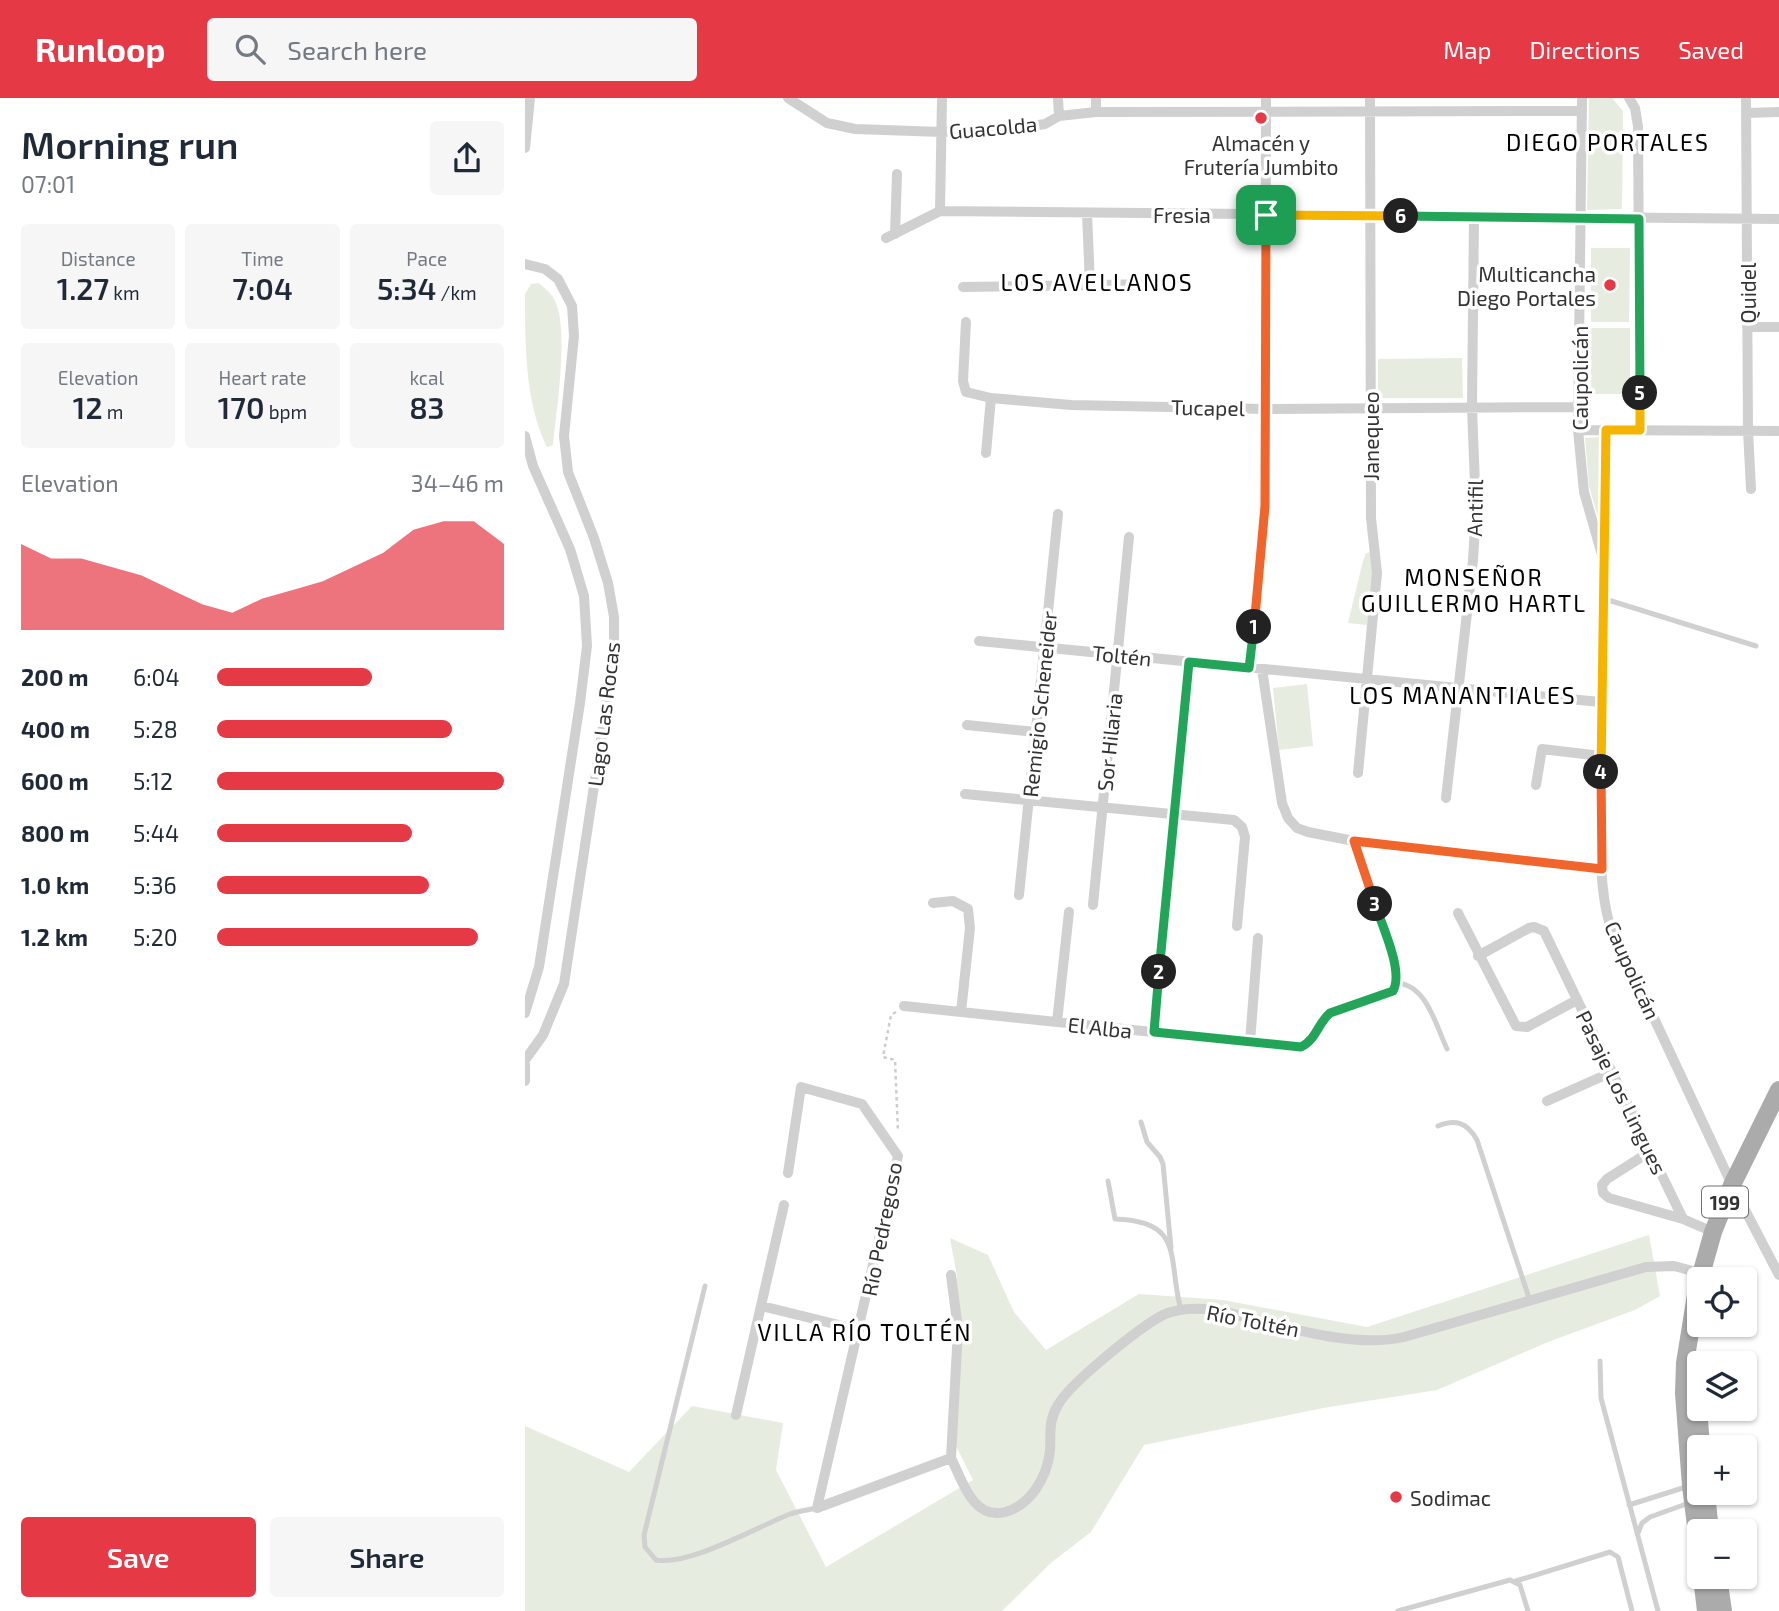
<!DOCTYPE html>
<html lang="en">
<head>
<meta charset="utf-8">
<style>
  :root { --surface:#fff; --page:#f6f6f7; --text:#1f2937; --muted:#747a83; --accent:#e63946 }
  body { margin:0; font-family:"Exo 2",sans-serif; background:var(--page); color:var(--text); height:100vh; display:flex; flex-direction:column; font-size:26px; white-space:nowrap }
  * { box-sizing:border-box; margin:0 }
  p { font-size:23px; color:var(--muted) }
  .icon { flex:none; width:38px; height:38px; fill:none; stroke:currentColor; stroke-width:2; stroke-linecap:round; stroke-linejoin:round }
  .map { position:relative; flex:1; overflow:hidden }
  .panel { display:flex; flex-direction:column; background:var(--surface); width:525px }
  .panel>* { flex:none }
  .controls { position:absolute; left:1162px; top:1169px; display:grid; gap:14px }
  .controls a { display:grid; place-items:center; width:70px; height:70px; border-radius:7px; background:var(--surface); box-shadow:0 2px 5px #0004; font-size:35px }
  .pin { position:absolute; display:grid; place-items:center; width:60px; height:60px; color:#fff; margin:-30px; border-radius:14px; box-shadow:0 4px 10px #0006 }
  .km { position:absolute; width:35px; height:35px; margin:-18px; border-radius:50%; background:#222; color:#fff; font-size:19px; line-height:35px; text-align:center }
  .round { display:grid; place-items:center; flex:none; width:74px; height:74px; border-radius:7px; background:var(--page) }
  .head { display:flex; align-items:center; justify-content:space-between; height:119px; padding:0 21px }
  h1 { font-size:38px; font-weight:600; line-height:52px }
  .stats { display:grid; grid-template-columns:repeat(3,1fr); gap:10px; height:119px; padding:7px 21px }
  .stats div { display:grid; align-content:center; border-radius:7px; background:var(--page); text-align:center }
  .stats b { font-size:30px; font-weight:600 }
  .stats small { font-size:19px; font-weight:400 }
  .stats p { font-size:19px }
  .chart { height:196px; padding:14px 21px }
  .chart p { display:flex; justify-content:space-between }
  .chart svg { width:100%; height:126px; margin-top:7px; fill:var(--accent); opacity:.7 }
  .button { display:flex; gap:14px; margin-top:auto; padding:14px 21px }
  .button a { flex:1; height:80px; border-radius:7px; background:var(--accent); color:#fff; font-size:28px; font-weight:600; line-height:80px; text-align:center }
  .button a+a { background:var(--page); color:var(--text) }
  ul { padding:0 21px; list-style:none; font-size:23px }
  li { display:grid; grid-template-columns:112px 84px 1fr; align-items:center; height:52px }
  li i { height:18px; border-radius:9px; background:var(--accent) }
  header { display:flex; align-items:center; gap:42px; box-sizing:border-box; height:98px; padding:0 35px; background:var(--accent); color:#fff }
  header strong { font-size:33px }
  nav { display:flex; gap:38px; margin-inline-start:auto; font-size:24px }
  .search { width:490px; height:63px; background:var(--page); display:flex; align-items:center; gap:18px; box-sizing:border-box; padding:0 24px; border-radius:7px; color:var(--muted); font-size:26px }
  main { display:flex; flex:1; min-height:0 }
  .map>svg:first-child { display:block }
  .green { fill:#e6ecdf }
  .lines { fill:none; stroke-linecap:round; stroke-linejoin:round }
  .path { stroke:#cdcdcd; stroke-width:2.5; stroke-dasharray:3.5 3.5; stroke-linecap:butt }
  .service { stroke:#d0d0d0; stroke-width:5 }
  .minor { stroke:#d0d0d0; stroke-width:10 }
  .primary { stroke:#ababab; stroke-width:18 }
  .split-1-casing { stroke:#fff; stroke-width:14 }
  .split-2-casing { stroke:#fff; stroke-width:14 }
  .split-3-casing { stroke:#fff; stroke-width:14 }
  .split-4-casing { stroke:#fff; stroke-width:14 }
  .split-5-casing { stroke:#fff; stroke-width:14 }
  .split-6-casing { stroke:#fff; stroke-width:14 }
  .split-7-casing { stroke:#fff; stroke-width:14 }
  .split-1 { stroke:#f0652b; stroke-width:9 }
  .split-2 { stroke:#22a559; stroke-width:9 }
  .split-3 { stroke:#22a559; stroke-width:9 }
  .split-4 { stroke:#f0652b; stroke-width:9 }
  .split-5 { stroke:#f5b400; stroke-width:9 }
  .split-6 { stroke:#22a559; stroke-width:9 }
  .split-7 { stroke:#f5b400; stroke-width:9 }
  .poi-dot { fill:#e63946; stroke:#fff; stroke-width:2.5 }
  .labels { text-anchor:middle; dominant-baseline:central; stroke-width:7; stroke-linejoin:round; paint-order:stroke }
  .shield { fill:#fff; stroke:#707070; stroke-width:2 }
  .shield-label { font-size:19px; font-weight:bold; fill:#333 }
  .street-label { font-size:21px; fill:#333; stroke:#fff }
  .poi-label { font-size:21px; fill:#333; stroke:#fff }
  .neighbourhood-label { font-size:23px; letter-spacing:2px; fill:#000; stroke:#fff }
</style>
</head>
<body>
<header>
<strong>Runloop</strong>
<div class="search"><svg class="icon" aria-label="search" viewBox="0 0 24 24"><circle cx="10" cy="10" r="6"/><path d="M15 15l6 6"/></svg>Search here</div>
<nav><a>Map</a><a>Directions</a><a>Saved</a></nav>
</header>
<main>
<section class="panel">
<div class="head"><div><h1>Morning run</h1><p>07:01</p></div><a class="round"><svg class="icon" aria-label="share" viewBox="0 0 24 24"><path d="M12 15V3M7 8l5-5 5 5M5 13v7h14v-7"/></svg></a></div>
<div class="stats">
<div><p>Distance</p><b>1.27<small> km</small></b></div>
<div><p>Time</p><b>7:04</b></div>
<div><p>Pace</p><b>5:34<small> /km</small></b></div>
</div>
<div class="stats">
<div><p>Elevation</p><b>12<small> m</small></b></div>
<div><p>Heart rate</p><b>170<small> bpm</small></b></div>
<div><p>kcal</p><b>83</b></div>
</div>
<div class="chart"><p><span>Elevation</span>34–46 m</p>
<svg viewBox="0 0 160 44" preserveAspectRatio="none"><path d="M0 44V14L10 19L20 19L30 22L40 25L50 30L60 35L70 38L80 33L90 30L100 27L110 22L120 17L130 9L140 6L150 6L160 14V44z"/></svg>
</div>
<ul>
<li><b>200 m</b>6:04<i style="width:54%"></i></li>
<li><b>400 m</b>5:28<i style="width:82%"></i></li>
<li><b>600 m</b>5:12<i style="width:100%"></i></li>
<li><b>800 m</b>5:44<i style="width:68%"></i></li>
<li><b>1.0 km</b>5:36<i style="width:74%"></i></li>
<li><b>1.2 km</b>5:20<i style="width:91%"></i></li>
</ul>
<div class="button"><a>Save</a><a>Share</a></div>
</section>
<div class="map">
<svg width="1254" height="1513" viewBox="0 0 1254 1513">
  <rect width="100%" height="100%" fill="#fff"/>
  <!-- green -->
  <path class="green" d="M1064 0H1087L1098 13 1097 111 1062 112Z
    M1066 150H1105L1104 224H1066Z
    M14 185C19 190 26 195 29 201 45 229 31 313 28 347L22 349C0 305 0 246 0 196L6 186Z
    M1066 230H1105V296H1066Z
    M937 260 938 300H853V261Z
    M1076 339 1078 437 1064 388 1060 340Z
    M847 454 849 467 842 527 823 525 838 463 841 455Z
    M782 586 788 648 754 652 748 590Z
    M1124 1137 1135 1198 1110 1212 1023 1244 912 1292 798 1310 619 1347 566 1434 527 1464 477 1513H0V1328L104 1374 167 1308 258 1325 251 1372 301 1469 448 1382 428 1342 427 1291 432 1178 425 1140 463 1157 489 1214 521 1252 614 1196 698 1202 842 1229Z"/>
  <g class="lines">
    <!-- path -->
    <path class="path" d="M371 914 366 917 358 959 370 962 373 1034"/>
    <!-- service -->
    <path class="service" d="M1080 501 1231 548
      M872 885C902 887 911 928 922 951
      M616 1024 622 1044 635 1059 638 1066 646 1150
      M913 1028C930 1021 942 1024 952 1042L1005 1203
      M583 1083 590 1121C661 1123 642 1162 656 1212
      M180 1188 119 1437 120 1449 131 1462C164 1468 232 1429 265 1416 274 1413 283 1412 292 1410
      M1075 1263 1076 1300 1133 1513
      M1104 1407 1164 1388
      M1113 1435 1117 1425 1125 1419 1164 1405
      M991 1483 1085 1454 1093 1459 1107 1513
      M873 1513 985 1482 995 1487 1003 1513"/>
    <!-- minor -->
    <path class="minor" d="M263 0 302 25 330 31 417 34 495 30 520 26 534 18 571 14 1057 13
      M533 0 534 18
      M571 0V14
      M1057 0 1053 332 1059 394 1078 460
      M1104 0 1110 10 1113 28 1115 332
      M1221 0 1223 333 1226 391
      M1221 15 1254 14
      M0 50 5 0
      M415 113 417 0
      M562 115 565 186
      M370 136 372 76
      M361 140 415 113 1254 121
      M0 166 20 171 33 181 47 208 49 238 39 338 43 374 69 440 83 485 89 519V556L39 886 18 937 0 962
      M438 189 632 186
      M441 224 438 283 441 294 466 300 546 307 741 311 1052 309
      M1222 229H1254
      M1053 332 1254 333
      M1081 332C1083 450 1075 568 1076 685 1077 731 1072 780 1084 824L1207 1087 1254 1177
      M0 338 8 368 45 451 59 498 62 548 55 605 14 869 0 915
      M461 355 466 300
      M454 543 1075 604
      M724 570 740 408 741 0
      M737 571 757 705 763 720 772 730 783 734 829 743 1077 771
      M442 627 511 634
      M833 675 852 475 846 420 845 0
      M1011 687 1017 651 1076 658
      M440 696 709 722 717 729 720 739 712 828
      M921 700 948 462 951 413 947 310 949 119
      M494 797 533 416
      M408 805 428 803 443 811 445 830 436 914
      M568 807 604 439
      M933 815 991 928 1002 929 1052 902
      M953 858 1004 830 1009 829 1019 833 1158 1121 1188 1134
      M379 908 771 949 780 947 805 915 868 893 872 885V872L829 743
      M532 924 544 814
      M629 934 664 564
      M725 944 733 840
      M0 966V983
      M1022 1003 1087 974
      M1126 1053 1082 1081 1077 1087 1078 1095 1084 1100 1158 1121
      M263 1075 276 989 337 1006 373 1058 292 1410
      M237 1208 334 1232
      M211 1317 259 1107
      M426 1360C438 1384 448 1422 480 1414 506 1407 522 1379 525 1353 526 1336 523 1323 533 1307 545 1285 615 1229 638 1217 653 1210 674 1210 690 1212 748 1224 822 1252 879 1239L1121 1169 1149 1168 1175 1175
      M426 1360 433 1231 426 1177
      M292 1410 426 1360"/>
    <!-- primary -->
    <path class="primary" d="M1170 1268 1176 1349
      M1181 1395 1185 1433
      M1174 1451 1166 1388 1159 1295 1160 1265 1172 1191 1188 1134 1207 1087 1254 992
      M1177 1479 1181 1513
      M1193 1479 1198 1513"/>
  </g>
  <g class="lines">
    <!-- split-1 casing -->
    <g class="split-1-casing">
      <path id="split-1" d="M729 529 740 408 741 117"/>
    </g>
    <!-- split-2 casing -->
    <g class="split-2-casing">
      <path id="split-2" d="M634 874 664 564 724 570 729 529"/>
    </g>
    <!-- split-3 casing -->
    <g class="split-3-casing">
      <path id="split-3" d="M634 874 629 934 776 949C791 942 793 925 805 915L868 893C879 873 857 828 850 806"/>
    </g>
    <!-- split-4 casing -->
    <g class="split-4-casing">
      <path id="split-4" d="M850 806 829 743 1077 771 1076 674"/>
    </g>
    <!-- split-5 casing -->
    <g class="split-5-casing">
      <path id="split-5" d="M1076 674 1081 332H1115V295"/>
    </g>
    <!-- split-6 casing -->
    <g class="split-6-casing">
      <path id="split-6" d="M876 118 1114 121 1115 295"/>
    </g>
    <!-- split-7 casing -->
    <g class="split-7-casing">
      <path id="split-7" d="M741 117 876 118"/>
    </g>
    <!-- split-1 -->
    <use href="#split-1" class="split-1"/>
    <!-- split-2 -->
    <use href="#split-2" class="split-2"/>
    <!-- split-3 -->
    <use href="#split-3" class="split-3"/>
    <!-- split-4 -->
    <use href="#split-4" class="split-4"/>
    <!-- split-5 -->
    <use href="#split-5" class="split-5"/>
    <!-- split-6 -->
    <use href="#split-6" class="split-6"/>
    <!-- split-7 -->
    <use href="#split-7" class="split-7"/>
  </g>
  <!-- markers -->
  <g class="poi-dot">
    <circle cx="736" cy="20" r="7"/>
    <circle cx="1085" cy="187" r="7"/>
    <circle cx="871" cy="1399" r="7"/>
  </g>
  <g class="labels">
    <!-- shield labels -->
    <rect class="shield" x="1177" y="1088.5" width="46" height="31" rx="5"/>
    <g class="shield-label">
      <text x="1200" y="1104">199</text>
    </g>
    <!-- street labels -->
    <g class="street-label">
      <text transform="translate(468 29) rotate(-5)">Guacolda</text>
      <text x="657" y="116">Fresia</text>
      <text transform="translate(1222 195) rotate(-90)">Quidel</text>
      <text transform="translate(1054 280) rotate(-90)">Caupolicán</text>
      <text transform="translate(683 309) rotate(1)">Tucapel</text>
      <text transform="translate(845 338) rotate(-90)">Janequeo</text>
      <text transform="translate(949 410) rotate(-89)">Antifil</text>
      <text transform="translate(597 557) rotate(6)">Toltén</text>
      <text transform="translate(514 606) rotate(-84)">Remigio Scheneider</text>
      <text transform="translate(78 616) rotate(-83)">Lago Las Rocas</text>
      <text transform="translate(584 644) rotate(-84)">Sor Hilaria</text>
      <text transform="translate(1108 872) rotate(66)">Caupolicán</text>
      <text transform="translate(575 929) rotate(6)">El Alba</text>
      <text transform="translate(1097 994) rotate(64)">Pasaje Los Lingues</text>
      <text transform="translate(356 1131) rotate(-79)">Río Pedregoso</text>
      <text transform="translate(728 1222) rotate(11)">Río Toltén</text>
    </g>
    <!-- poi labels -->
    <g class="poi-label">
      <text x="736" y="44">Almacén y<tspan x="736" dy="24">Frutería Jumbito</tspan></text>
      <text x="1071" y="175" text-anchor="end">Multicancha<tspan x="1071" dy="24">Diego Portales</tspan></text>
      <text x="885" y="1399" text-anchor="start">Sodimac</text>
    </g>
    <!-- neighbourhood labels -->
    <g class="neighbourhood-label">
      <text x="1083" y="44">DIEGO PORTALES</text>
      <text x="572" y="184">LOS AVELLANOS</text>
      <text x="949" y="479">MONSEÑOR<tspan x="949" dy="26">GUILLERMO HARTL</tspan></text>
      <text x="938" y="597">LOS MANANTIALES</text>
      <text x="340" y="1234">VILLA RÍO TOLTÉN</text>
    </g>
  </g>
</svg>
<div class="controls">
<a><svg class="icon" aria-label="locate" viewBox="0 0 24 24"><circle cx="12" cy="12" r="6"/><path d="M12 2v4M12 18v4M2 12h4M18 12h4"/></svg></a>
<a><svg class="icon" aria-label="layers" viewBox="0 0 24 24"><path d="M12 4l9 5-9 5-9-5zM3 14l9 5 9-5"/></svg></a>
<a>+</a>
<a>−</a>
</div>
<div class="pin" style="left:741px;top:117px;background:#1e9e55"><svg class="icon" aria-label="arrive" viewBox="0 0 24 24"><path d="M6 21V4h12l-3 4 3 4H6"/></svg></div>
<b class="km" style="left:729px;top:529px">1</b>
<b class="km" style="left:634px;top:874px">2</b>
<b class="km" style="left:850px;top:806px">3</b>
<b class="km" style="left:1076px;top:674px">4</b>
<b class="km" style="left:1115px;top:295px">5</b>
<b class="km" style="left:876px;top:118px">6</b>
</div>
</main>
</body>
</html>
